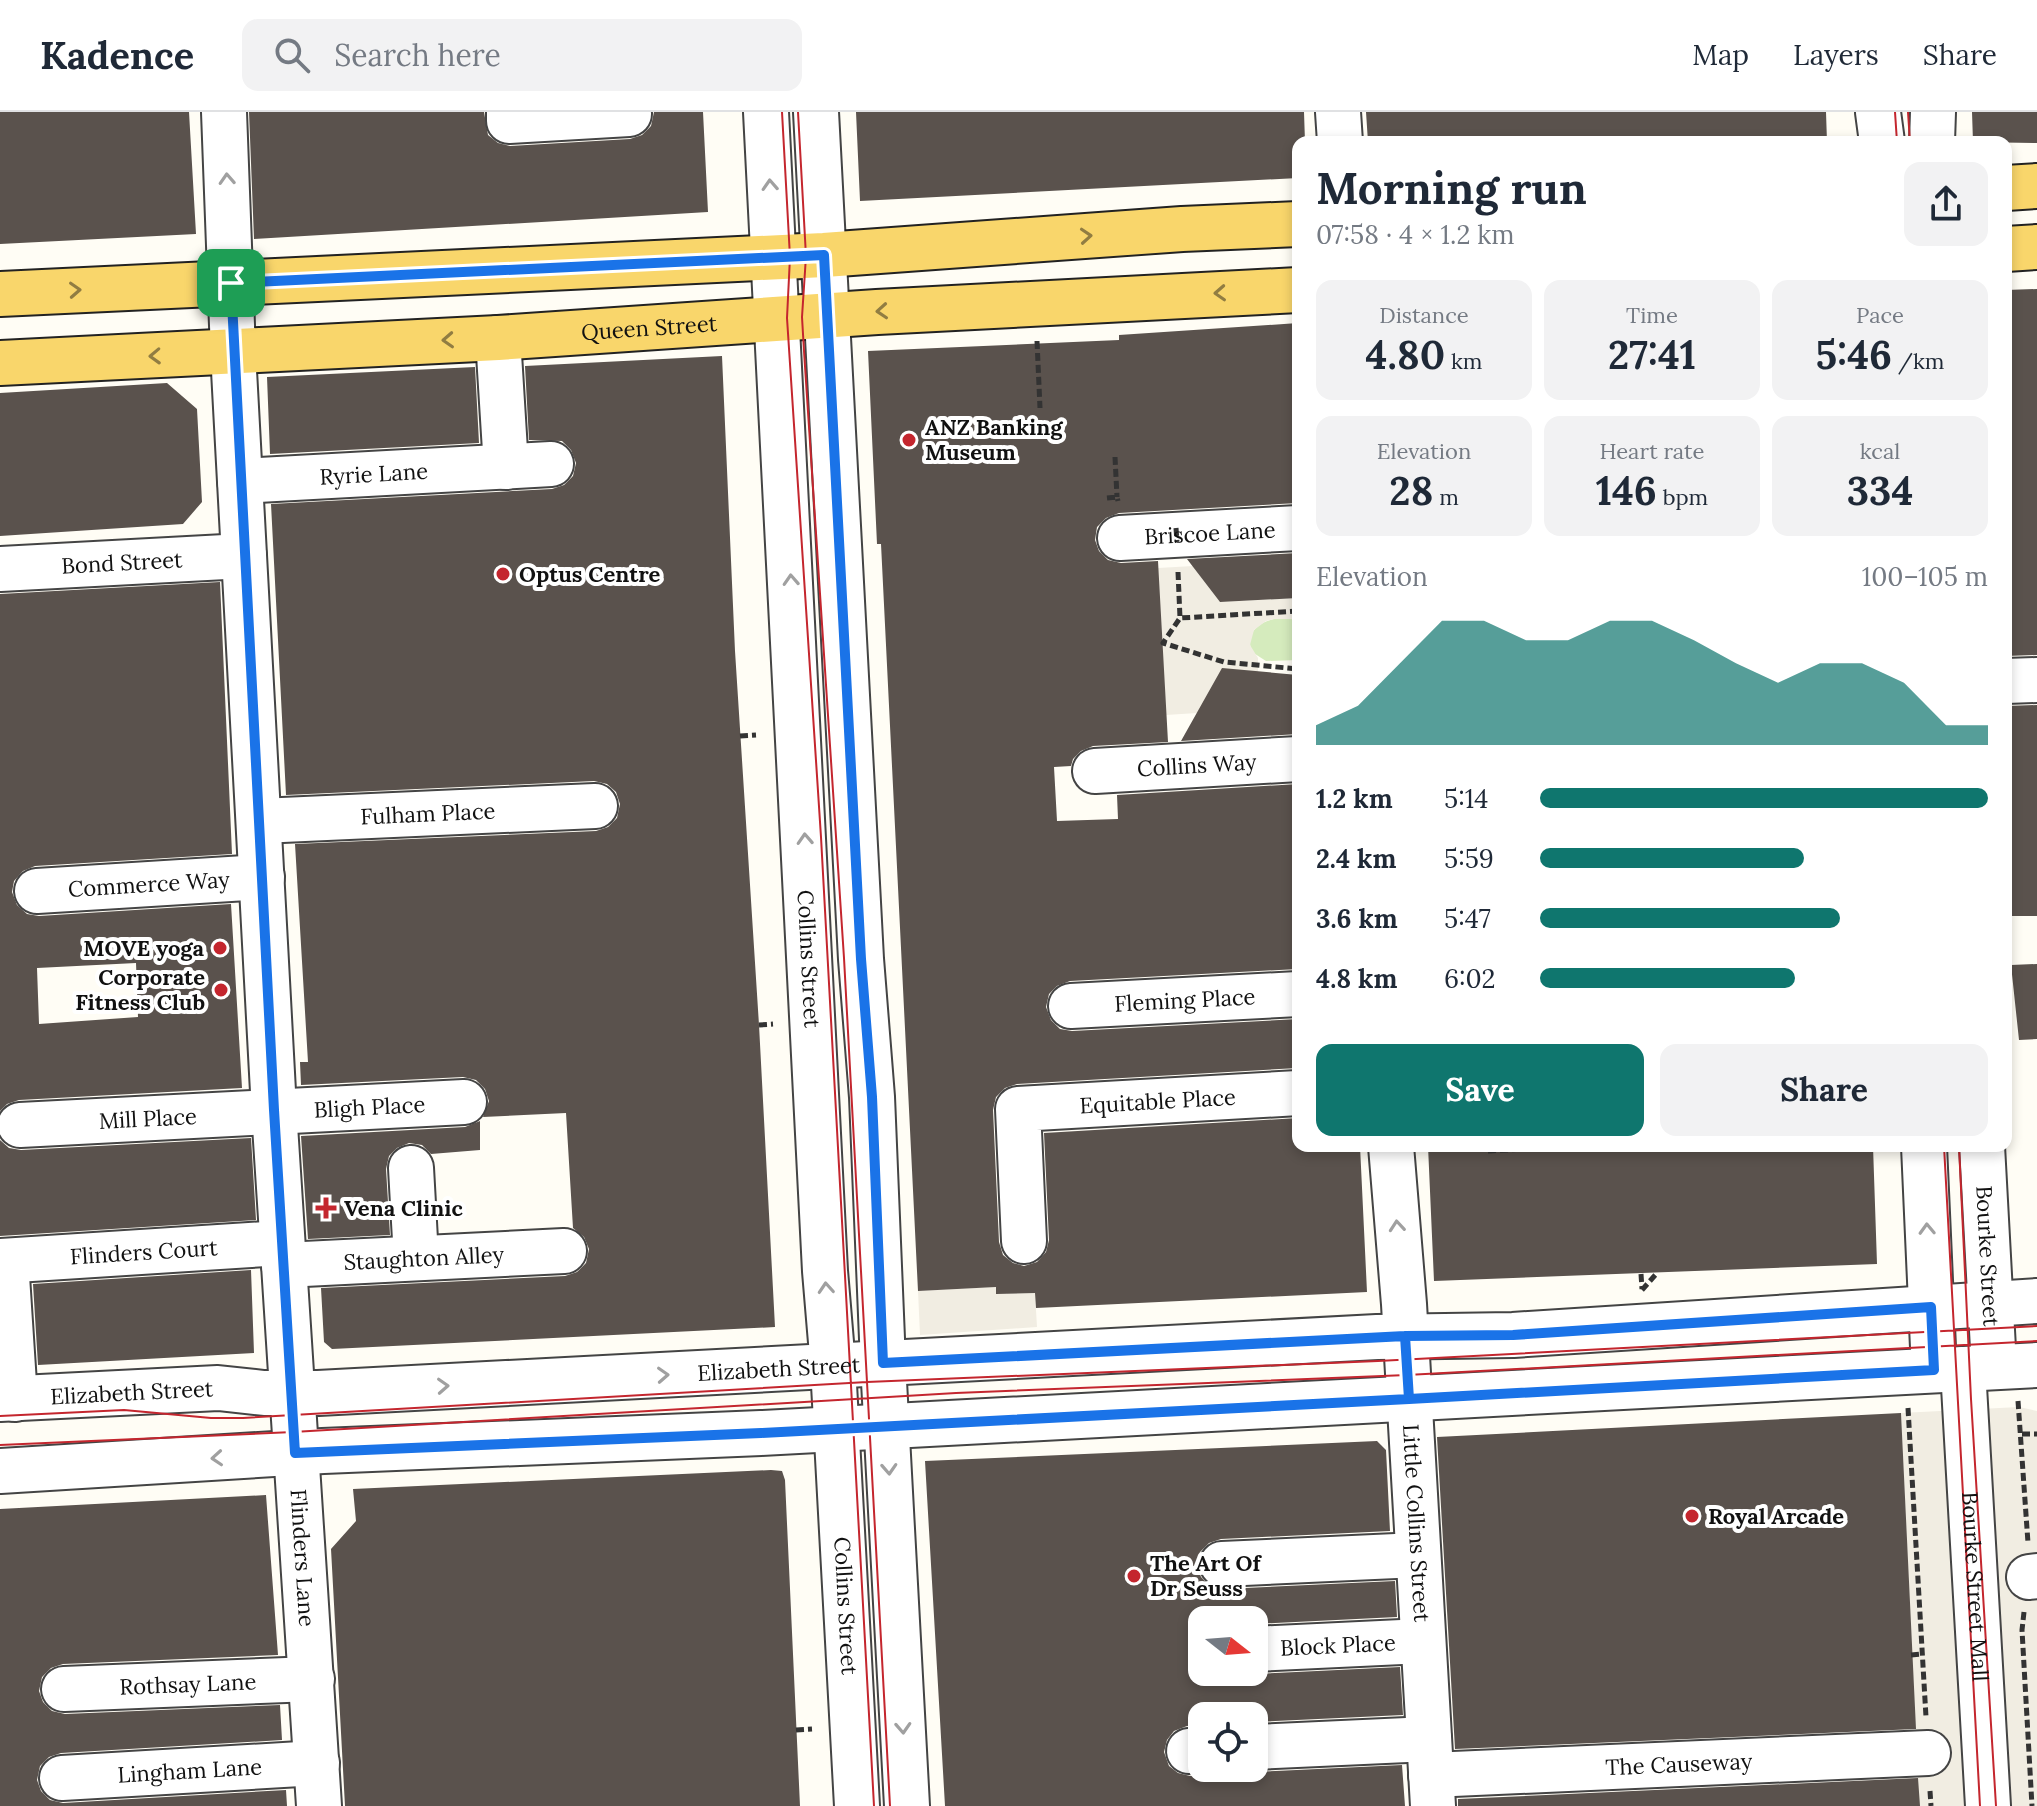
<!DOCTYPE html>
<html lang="en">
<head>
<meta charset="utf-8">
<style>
  :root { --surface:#fff; --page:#f2f2f3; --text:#1f2937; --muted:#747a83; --line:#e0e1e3; --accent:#0f766e }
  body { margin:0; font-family:Lora,serif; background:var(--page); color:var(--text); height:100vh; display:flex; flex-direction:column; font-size:30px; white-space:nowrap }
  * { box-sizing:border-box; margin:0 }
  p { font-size:26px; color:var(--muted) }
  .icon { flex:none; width:44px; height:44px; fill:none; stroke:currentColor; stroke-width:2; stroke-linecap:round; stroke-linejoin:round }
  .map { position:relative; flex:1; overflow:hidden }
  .sheet { position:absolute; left:1292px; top:24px; width:720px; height:1016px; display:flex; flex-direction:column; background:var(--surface); border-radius:16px; box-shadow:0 4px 12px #0003 }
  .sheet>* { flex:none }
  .needle { width:52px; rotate:107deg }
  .tools { position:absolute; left:1188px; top:1494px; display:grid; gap:16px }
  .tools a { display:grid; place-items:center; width:80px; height:80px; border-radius:16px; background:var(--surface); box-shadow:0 4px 12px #0003; font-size:40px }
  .pin { position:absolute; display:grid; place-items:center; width:68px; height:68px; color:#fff; margin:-34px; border-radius:16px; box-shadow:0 4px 12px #0006 }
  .round { display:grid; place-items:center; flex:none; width:84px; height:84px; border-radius:16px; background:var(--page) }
  .headline { display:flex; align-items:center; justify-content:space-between; height:136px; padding:0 24px }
  h1 { font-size:44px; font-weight:800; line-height:60px }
  .metrics { display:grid; grid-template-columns:repeat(3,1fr); gap:12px; height:136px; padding:8px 24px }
  .metrics div { display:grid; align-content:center; border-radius:16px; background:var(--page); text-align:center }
  .metrics b { font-size:40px; font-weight:800 }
  .metrics small { font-size:22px; font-weight:400 }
  .metrics p { font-size:22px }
  .chart { height:224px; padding:16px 24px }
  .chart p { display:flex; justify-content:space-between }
  .chart svg { width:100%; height:144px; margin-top:8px; fill:var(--accent); opacity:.7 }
  .primary-button { display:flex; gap:16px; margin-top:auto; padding:16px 24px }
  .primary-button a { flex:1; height:92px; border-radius:16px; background:var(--accent); color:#fff; font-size:32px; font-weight:800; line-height:92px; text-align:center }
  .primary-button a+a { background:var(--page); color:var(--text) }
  ul { padding:0 24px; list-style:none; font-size:26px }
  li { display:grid; grid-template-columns:128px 96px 1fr; align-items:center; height:60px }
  li i { height:20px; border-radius:10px; background:var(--accent) }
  header { display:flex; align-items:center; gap:48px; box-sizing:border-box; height:112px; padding:0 40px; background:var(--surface); border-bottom:2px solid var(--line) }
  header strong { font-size:38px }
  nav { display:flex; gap:44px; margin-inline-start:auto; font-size:28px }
  .search { width:560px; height:72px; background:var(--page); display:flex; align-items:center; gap:20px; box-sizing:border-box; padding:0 28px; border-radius:16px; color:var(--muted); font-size:30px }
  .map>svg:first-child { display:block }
  .green { fill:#d5ebbd }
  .plaza { fill:#f1ede2 }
  .building { fill:#5a524d; fill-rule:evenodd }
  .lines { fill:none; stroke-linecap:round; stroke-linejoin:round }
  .minor-casing { stroke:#444; stroke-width:48 }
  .major-casing { stroke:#222; stroke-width:48 }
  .path { stroke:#333; stroke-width:5; stroke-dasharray:8 4; stroke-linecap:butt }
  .minor { stroke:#fff; stroke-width:44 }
  .major { stroke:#f9d66b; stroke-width:44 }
  .tram { stroke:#c4262e; stroke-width:2 }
  .path-bridge { stroke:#333; stroke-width:5; stroke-dasharray:8 4; stroke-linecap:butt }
  .oneway { stroke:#a0a0a0 }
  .oneway2 { stroke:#917d42 }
  .route-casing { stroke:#fff; stroke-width:16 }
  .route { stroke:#1a73e8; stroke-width:10 }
  .poi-dot { fill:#c4262e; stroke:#fff; stroke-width:3 }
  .labels { text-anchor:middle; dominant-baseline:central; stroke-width:8; stroke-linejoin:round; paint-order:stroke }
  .street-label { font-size:22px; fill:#111; stroke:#fff }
  .poi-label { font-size:22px; font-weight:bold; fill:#111; stroke:#fff; text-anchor:start }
</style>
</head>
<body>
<header>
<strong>Kadence</strong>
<div class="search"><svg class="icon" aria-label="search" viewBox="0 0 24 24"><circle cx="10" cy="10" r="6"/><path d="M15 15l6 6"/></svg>Search here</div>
<nav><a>Map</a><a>Layers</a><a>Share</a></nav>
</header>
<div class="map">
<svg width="2037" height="1694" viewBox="0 0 2037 1694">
  <rect width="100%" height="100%" fill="#fffdf5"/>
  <!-- green -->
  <path class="green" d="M1274 507H1298V548L1266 549 1252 540C1245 522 1257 511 1274 507Z"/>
  <!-- plaza -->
  <path class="plaza" d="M1193 454 1220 490 1298 486V507H1274L1266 509 1254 518 1250 533 1258 546V560L1197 601 1166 603 1158 456Z
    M996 1175V1182L1035 1181 1037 1215 920 1223 918 1179Z
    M2019 1295 2037 1299V1694H1919L1901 1301Z"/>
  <!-- building -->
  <path class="building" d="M0 0H189L196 122 0 132Z
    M249 0H484L488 23 498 31 510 34 630 27 642 23 651 14 654 0H703L708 100 254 127Z
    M856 0H1304L1305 30H1298V66L860 89Z
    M1366 0H1826L1827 30H1368Z
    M1972 0H2037V31L1973 30Z
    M2037 177V543L2006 544V178Z
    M1298 211V391L1119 401 1106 406 1097 415 1095 428 1099 439 1108 448 1121 451 1158 449 1168 630 1093 634 1081 639 1073 647 1071 654 1054 655 1057 709 1118 707 1117 683 1298 672V857L1070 869 1057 874 1049 882 1046 895 1051 908 1060 917 1072 919 1298 907V956L1017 972 1005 976 996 985 993 998 999 1130 1003 1143 1013 1151 1024 1154 1037 1150 1046 1140 1049 1128 1044 1021 1298 1006V1034H1360L1367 1180 1036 1196 1035 1181 996 1182V1175L918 1179 881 432H877L868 239 1119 228V223Z
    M722 244 735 539 759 913 775 1215 332 1237 324 1230 321 1176 565 1164 577 1160 586 1151 589 1137 584 1125 573 1116 566 1001 483 1005 489 989 485 977 476 968 463 965 301 973 300 950H308L295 732 596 719 608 715 617 706 620 692 616 680 607 672 594 669 286 683 271 392 552 377 564 373 573 364 576 351 571 338 562 329 529 328 525 254Z
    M475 255 479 331 270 342 267 265Z
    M167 271 197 297 202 390 183 412 0 424V281Z
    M1298 441V486L1220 490 1187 447Z
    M220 470 232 742 35 754 23 759 14 769 12 780 17 793 27 802 39 804 231 792 242 976 19 988 7 992 0 999V482ZM136 851 138 905 39 912 37 856Z
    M1222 556 1298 563V622L1181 629Z
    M2037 593V804H2008L2006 594Z
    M2037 852V927L2019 928 2011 853Z
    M480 1009V1038L431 1042 422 1033 409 1031 397 1036 389 1044 386 1057 390 1123 308 1127 301 1024 465 1015Z
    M251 1026 256 1108 0 1124V1028L9 1036 21 1038Z
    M1428 1034H1873L1877 1152 1434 1169Z
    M251 1158 254 1241 38 1253 33 1172Z
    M1901 1301 1916 1617 1455 1637 1437 1325Z
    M1377 1329 1386 1338 1390 1419 1221 1427 1209 1431 1200 1440 1197 1454 1201 1465 1210 1474 1223 1477 1395 1469 1397 1505 1254 1512V1508H1202V1560L1255 1562 1400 1555 1403 1603 1254 1610V1604H1202V1613L1187 1614 1174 1619 1167 1628 1164 1640 1169 1654 1178 1661 1190 1664 1205 1663 1219 1656H1241L1255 1660 1402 1653 1405 1694H945L925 1349Z
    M771 1358 782 1359 785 1368 800 1694H345L331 1437 356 1409 353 1377Z
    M266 1383 278 1543 63 1552 51 1556 42 1565 39 1579 43 1590 52 1599 65 1602 280 1593 282 1628 61 1641 49 1645 40 1654 37 1668 41 1679 50 1688 63 1691 286 1678 287 1694H0V1397Z
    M1918 1666 1920 1694H1458V1687Z"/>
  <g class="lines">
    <!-- minor casing -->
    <g class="minor-casing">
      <g id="minor">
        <path id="s1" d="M224 0 233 240 274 998 319 1694"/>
        <path d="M509 0V9L629 2"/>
        <path id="s2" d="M766 0 825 1159 833 1254 857 1694"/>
        <path d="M816 0 861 847 872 985 883 1251 907 1694"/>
        <path d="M1338 0 1340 30"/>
        <path d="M1878 0 1882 30"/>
        <path d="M1932 30 1933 0"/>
        <path d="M498 226 506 355"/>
        <path id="s3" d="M240 369 551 352"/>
        <path id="s4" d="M1120 426 1298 416"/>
        <path id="s5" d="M0 457 244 444"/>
        <path d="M2006 569 2037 568"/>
        <path id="s6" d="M1095 659 1298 647"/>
        <path id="s7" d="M260 709 595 694"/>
        <path id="s8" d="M37 779 262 765"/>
        <path id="s9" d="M1071 894 1298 882"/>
        <path id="s10" d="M20 1013 464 990"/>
        <path id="s11" d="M1391 1034 1404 1192 1433 1694"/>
        <path d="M1924 1034 1934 1258"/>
        <path id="s12" d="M1982 1034 1994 1255"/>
        <path d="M411 1056 416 1146"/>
        <path id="s13" d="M1024 1129 1018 997 1298 981"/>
        <path id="s14" d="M0 1149 282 1131"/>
        <path d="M6 1149 15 1287"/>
        <path id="s15" d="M284 1153 564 1139"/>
        <path id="s16" d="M1963 1257 1988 1694"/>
        <path id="s17" d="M0 1287 218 1276 264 1281H318L1377 1225 1513 1223 2037 1189"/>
        <path d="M0 1359 323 1339 761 1321 2037 1253"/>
        <path d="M1222 1452 1418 1443"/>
        <path d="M2029 1465 2037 1464"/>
        <path id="s18" d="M1254 1537 1423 1529"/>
        <path id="s19" d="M64 1577 312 1567"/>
        <path d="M1254 1635 1429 1627"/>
        <path d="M1189 1639 1202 1638"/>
        <path id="s20" d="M1431 1663 1928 1641"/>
        <path id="s21" d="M62 1666 317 1651"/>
      </g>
    </g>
    <!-- major casing -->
    <g class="major-casing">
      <g id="major">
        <path d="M2006 76 2037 74"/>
        <path d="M2006 137 2037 135"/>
        <path d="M0 182 824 143 1182 117 1298 112"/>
        <path id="s22" d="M0 251 498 226 877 200 1298 178"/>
      </g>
    </g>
    <!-- path -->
    <path class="path" d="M1037 229 1040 296
      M1115 345 1117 385
      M1107 386 1117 385 1118 389
      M1178 460 1180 506
      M1298 499 1180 506 1163 531 1224 550 1298 557
      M740 624 756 623
      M759 913 773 912
      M1488 1039 1524 1037
      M1641 1162 1642 1177
      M1642 1178 1657 1161
      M2018 1289 2028 1431
      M1908 1296 1926 1605
      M2022 1322H2037
      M2024 1500 2022 1518 2032 1694
      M1911 1543 1923 1542
      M796 1618 812 1617
      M1930 1679 1931 1694"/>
    <!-- minor -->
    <use href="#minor" class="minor"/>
    <!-- major -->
    <use href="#major" class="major"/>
    <!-- tram -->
    <path class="tram" d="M782 0 790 145 787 206 821 725 874 1694
      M798 0 806 144 802 205 804 239 844 846 890 1694
      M1895 0 1897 30
      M1908 0 1910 30
      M1944 1034 1980 1694
      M1959 1034 1971 1287 1996 1694
      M0 1304 124 1298 211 1306H243L867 1270 1378 1249 2037 1214
      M0 1333 293 1320 956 1281 1407 1263 2037 1229"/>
    <!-- path-bridge -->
    <path class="path-bridge" d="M1176 416 1177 430"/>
  </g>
  <!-- one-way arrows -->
  <defs><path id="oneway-chevron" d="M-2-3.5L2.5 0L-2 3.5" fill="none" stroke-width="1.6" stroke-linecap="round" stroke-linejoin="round" transform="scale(2)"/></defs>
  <g class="oneway">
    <use href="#oneway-chevron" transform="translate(227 67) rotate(-93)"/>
    <use href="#oneway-chevron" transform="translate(770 73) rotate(-93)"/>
    <use href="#oneway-chevron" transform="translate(791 468) rotate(-93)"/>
    <use href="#oneway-chevron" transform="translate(805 727) rotate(-93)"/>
    <use href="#oneway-chevron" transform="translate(1397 1114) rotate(-95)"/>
    <use href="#oneway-chevron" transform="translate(1927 1117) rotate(-92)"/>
    <use href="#oneway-chevron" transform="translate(826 1176) rotate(-94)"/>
    <use href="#oneway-chevron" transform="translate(663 1263) rotate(-3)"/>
    <use href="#oneway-chevron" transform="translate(443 1274) rotate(-3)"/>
    <use href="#oneway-chevron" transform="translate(217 1346) rotate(176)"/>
    <use href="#oneway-chevron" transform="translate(889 1357) rotate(87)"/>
    <use href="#oneway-chevron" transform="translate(903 1616) rotate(87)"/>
  </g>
  <g class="oneway2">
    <use href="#oneway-chevron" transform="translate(1086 124) rotate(-4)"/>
    <use href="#oneway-chevron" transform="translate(75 178) rotate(-3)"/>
    <use href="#oneway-chevron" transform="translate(1220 181) rotate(177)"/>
    <use href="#oneway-chevron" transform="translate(882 199) rotate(176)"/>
    <use href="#oneway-chevron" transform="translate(448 228) rotate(177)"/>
    <use href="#oneway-chevron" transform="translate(155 244) rotate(178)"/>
  </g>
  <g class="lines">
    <!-- route casing -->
    <g class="route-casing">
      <path id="route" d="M231 171 274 998 295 1341 761 1321 1409 1287 1405 1224 1513 1223 1931 1195 1934 1258 1409 1287 1405 1224 883 1251 872 985 861 847 824 143 231 171"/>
    </g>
    <!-- route -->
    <use href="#route" class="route"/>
  </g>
  <!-- markers -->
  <g class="poi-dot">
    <circle cx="909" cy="328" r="8"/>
    <circle cx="503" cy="462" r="8"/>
    <circle cx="220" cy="836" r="8"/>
    <circle cx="221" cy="878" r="8"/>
    <path d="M322 1084h8v8h8v8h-8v8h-8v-8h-8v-8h8z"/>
    <circle cx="1692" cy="1404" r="8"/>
    <circle cx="1134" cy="1464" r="8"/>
  </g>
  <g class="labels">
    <!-- street labels -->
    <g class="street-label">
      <text stroke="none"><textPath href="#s22" startOffset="650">Queen Street</textPath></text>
      <text stroke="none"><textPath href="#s3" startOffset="134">Ryrie Lane</textPath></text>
      <text stroke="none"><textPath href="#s4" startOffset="90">Briscoe Lane</textPath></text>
      <text stroke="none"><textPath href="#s5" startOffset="122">Bond Street</textPath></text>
      <text stroke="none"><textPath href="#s6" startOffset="102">Collins Way</textPath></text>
      <text stroke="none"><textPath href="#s7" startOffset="168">Fulham Place</textPath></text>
      <text stroke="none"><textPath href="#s8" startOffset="112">Commerce Way</textPath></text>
      <text stroke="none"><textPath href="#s2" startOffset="848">Collins Street</textPath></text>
      <text stroke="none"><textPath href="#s9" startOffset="114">Fleming Place</textPath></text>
      <text stroke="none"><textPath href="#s13" startOffset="272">Equitable Place</textPath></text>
      <text stroke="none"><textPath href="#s10" startOffset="350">Bligh Place</textPath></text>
      <text stroke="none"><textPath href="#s10" startOffset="128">Mill Place</textPath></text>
      <text stroke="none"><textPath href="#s14" startOffset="144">Flinders Court</textPath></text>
      <text stroke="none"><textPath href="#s12" startOffset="110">Bourke Street</textPath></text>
      <text stroke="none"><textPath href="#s15" startOffset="140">Staughton Alley</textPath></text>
      <text stroke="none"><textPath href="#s17" startOffset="780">Elizabeth Street</textPath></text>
      <text stroke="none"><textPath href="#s17" startOffset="132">Elizabeth Street</textPath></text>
      <text stroke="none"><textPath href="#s11" startOffset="378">Little Collins Street</textPath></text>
      <text stroke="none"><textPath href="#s1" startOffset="1448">Flinders Lane</textPath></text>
      <text stroke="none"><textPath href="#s16" startOffset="218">Bourke Street Mall</textPath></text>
      <text stroke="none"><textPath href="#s2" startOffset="1496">Collins Street</textPath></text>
      <text stroke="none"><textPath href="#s18" startOffset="84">Block Place</textPath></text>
      <text stroke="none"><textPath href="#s19" startOffset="124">Rothsay Lane</textPath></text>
      <text stroke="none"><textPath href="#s20" startOffset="248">The Causeway</textPath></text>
      <text stroke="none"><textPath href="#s21" startOffset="128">Lingham Lane</textPath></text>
    </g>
    <!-- poi labels -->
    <g class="poi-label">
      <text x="925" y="315">ANZ Banking<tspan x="925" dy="25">Museum</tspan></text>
      <text x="519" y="462">Optus Centre</text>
      <text x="204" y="836" text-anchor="end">MOVE yoga</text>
      <text x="205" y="865" text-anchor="end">Corporate<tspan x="205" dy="25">Fitness Club</tspan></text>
      <text x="344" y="1096">Vena Clinic</text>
      <text x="1708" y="1404">Royal Arcade</text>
      <text x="1150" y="1451">The Art Of<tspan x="1150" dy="25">Dr Seuss</tspan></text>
    </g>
  </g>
</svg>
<div class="tools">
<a><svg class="needle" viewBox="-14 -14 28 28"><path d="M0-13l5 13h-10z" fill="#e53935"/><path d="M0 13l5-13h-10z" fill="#747a83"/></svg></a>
<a><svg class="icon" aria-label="locate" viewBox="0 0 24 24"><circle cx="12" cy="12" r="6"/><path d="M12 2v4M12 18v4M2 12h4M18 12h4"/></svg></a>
</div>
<div class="pin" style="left:231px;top:171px;background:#1e9e55"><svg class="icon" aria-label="arrive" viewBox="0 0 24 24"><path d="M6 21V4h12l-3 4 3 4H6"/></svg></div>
<section class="sheet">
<div class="headline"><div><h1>Morning run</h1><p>07:58 · 4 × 1.2 km</p></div><a class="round"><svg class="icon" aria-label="share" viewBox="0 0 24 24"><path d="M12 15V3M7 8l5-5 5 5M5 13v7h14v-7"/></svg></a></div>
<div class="metrics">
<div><p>Distance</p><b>4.80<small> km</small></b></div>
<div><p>Time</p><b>27:41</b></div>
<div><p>Pace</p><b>5:46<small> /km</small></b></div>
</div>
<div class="metrics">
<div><p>Elevation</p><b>28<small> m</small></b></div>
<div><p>Heart rate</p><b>146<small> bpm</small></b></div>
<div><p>kcal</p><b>334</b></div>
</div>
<div class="chart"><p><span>Elevation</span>100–105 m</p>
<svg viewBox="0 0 160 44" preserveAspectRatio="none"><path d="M0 44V38L10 32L20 19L30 6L40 6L50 12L60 12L70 6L80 6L90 12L100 19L110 25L120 19L130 19L140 25L150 38L160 38V44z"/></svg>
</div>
<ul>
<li><b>1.2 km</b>5:14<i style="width:100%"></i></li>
<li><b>2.4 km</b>5:59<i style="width:59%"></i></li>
<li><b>3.6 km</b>5:47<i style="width:67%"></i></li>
<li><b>4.8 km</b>6:02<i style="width:57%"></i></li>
</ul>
<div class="primary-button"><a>Save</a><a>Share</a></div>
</section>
</div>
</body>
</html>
